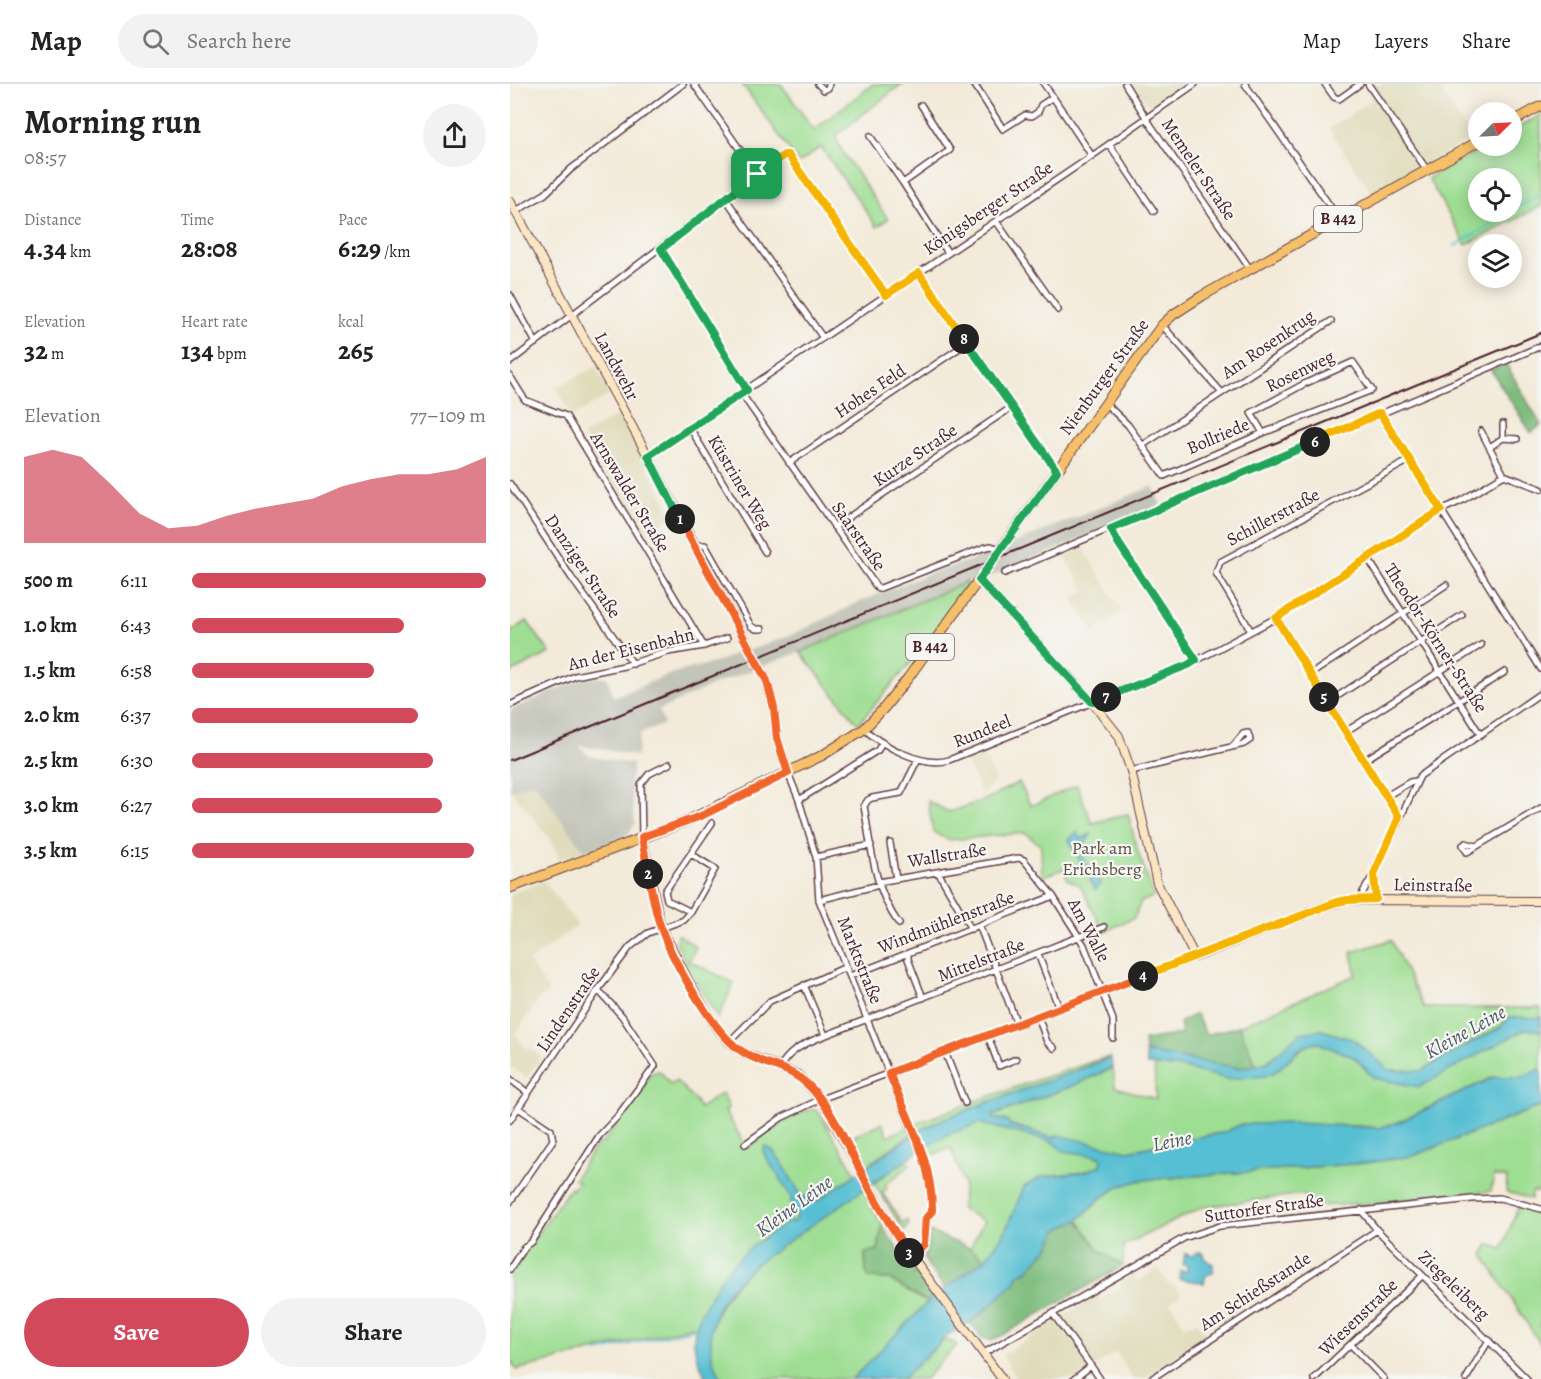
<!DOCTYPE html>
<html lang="en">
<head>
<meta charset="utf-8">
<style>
  :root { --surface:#fff; --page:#f2f2f2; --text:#222; --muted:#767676; --line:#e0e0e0; --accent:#d1495b }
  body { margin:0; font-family:Alegreya,serif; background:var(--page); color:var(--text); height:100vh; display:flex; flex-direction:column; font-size:22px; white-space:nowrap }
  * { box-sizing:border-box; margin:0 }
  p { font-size:20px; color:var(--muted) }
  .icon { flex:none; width:33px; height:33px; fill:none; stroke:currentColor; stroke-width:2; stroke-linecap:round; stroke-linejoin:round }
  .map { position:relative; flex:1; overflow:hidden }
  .side { display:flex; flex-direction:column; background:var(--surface); width:510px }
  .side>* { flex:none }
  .needle { width:39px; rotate:66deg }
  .buttons { position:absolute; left:958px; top:18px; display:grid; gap:12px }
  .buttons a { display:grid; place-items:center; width:54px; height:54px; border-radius:50%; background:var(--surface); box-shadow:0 3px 15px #0003; font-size:30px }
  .pin { position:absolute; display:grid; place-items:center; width:51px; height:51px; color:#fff; margin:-26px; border-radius:12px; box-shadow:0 3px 9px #0006 }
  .km { position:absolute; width:30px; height:30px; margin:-15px; border-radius:50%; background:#222; color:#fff; font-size:16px; line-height:30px; text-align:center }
  .round { display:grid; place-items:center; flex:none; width:63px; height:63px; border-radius:32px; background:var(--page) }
  .head { display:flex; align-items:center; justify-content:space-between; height:102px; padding:0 24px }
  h1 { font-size:33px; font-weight:600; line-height:45px }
  .stats { display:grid; grid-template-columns:repeat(3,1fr); gap:9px; height:102px; padding:6px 24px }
  .stats div { display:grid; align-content:center }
  .stats b { font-size:26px; font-weight:600 }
  .stats small { font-size:16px; font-weight:400 }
  .stats p { font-size:16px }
  .chart { height:168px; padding:12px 24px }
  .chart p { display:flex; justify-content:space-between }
  .chart svg { width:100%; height:108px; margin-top:6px; fill:var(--accent); opacity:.7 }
  .action { display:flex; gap:12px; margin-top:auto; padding:12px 24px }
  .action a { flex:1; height:69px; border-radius:36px; background:var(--accent); color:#fff; font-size:24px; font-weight:600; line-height:69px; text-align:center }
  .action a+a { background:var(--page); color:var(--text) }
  ul { padding:0 24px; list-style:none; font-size:20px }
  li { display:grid; grid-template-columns:96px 72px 1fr; align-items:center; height:45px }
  li i { height:15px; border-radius:8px; background:var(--accent) }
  header { display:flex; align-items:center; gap:36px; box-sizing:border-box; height:84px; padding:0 30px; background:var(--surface); border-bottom:2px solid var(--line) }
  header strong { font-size:28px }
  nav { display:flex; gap:33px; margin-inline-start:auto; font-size:21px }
  .search { width:420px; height:54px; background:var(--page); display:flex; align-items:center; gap:15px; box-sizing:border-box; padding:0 21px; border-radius:33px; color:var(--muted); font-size:22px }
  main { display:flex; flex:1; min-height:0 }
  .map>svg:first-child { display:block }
  .built { fill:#e0dcbb }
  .industrial { fill:#c4c5b9 }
  .green { fill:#9ede93; stroke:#747e5f; stroke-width:1.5; fill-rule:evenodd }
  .forest { fill:#7ebd7d; stroke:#646e54; stroke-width:1.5 }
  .water { fill:#56bfd3; stroke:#506f7f; stroke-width:1.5 }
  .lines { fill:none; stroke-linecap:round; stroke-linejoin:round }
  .stream { stroke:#56bfd3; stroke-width:2 }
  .street-casing { stroke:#633d45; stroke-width:8 }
  .secondary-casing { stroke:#633d45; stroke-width:10 }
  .primary-casing { stroke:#633d45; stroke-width:11 }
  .street { stroke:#fff; stroke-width:5 }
  .secondary { stroke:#fbe6c4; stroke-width:8 }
  .primary { stroke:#f6c06b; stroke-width:9 }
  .rail { stroke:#4a1f2b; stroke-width:2 }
  .split-1-casing { stroke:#fff; stroke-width:12 }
  .split-2-casing { stroke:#fff; stroke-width:12 }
  .split-3-casing { stroke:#fff; stroke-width:12 }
  .split-4-casing { stroke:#fff; stroke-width:12 }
  .split-5-casing { stroke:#fff; stroke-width:12 }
  .split-6-casing { stroke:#fff; stroke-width:12 }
  .split-7-casing { stroke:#fff; stroke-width:12 }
  .split-8-casing { stroke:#fff; stroke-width:12 }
  .split-9-casing { stroke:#fff; stroke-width:12 }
  .split-1 { stroke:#22a559; stroke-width:8 }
  .split-2 { stroke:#f0652b; stroke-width:8 }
  .split-3 { stroke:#f0652b; stroke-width:8 }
  .split-4 { stroke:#f0652b; stroke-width:8 }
  .split-5 { stroke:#f5b400; stroke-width:8 }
  .split-6 { stroke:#f5b400; stroke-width:8 }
  .split-7 { stroke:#22a559; stroke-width:8 }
  .split-8 { stroke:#22a559; stroke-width:8 }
  .split-9 { stroke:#f5b400; stroke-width:8 }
  .labels { text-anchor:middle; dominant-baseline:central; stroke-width:4.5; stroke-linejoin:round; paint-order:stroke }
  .shield { fill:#f6f6f2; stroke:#7e6067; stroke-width:1.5 }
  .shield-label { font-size:16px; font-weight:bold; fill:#4a1f2b }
  .street-label { font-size:18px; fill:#4a1f2b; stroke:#f6f6f2 }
  .park-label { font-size:18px; fill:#5f4f45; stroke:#f6f6f2 }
  .water-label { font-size:20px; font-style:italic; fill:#4e5766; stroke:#f6f6f2 }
</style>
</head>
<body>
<header>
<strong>Map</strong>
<div class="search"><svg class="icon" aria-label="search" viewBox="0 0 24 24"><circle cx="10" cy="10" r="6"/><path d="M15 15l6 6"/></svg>Search here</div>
<nav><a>Map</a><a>Layers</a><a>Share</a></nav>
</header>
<main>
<section class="side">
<div class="head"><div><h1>Morning run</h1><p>08:57</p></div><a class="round"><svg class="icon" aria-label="share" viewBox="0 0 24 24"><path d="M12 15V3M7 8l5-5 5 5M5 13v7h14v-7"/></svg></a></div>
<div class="stats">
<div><p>Distance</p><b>4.34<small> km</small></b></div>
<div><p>Time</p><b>28:08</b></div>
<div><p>Pace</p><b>6:29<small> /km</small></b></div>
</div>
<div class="stats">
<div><p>Elevation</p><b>32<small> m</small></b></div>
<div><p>Heart rate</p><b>134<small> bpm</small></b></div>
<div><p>kcal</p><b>265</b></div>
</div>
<div class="chart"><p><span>Elevation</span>77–109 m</p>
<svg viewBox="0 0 160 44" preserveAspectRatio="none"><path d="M0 44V9L10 6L20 9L30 20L40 32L50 38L60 37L70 33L80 30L90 28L100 26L110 21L120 18L130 16L140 16L150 14L160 9V44z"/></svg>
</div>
<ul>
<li><b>500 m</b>6:11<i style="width:100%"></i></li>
<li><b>1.0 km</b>6:43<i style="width:72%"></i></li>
<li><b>1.5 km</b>6:58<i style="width:62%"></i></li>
<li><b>2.0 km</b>6:37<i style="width:77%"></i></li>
<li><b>2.5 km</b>6:30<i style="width:82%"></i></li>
<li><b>3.0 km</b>6:27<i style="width:85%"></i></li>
<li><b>3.5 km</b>6:15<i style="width:96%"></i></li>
</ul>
<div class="action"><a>Save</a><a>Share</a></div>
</section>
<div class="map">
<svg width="1031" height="1295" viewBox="0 0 1031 1295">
  <rect width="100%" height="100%" fill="#f6f6f2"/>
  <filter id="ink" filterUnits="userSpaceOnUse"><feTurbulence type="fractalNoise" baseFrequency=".0167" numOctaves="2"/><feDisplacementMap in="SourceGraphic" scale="12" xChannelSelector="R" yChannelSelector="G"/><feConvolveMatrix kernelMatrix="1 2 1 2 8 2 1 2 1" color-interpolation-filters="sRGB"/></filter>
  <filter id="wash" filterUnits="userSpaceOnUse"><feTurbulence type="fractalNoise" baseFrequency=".008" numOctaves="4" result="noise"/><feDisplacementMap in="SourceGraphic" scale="24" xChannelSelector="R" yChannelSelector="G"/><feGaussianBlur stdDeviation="1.35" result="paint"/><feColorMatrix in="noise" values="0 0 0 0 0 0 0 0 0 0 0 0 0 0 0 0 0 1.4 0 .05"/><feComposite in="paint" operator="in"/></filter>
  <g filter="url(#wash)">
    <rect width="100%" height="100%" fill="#f3ead9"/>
    <!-- built -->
    <path class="built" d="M623 0H675L646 21 641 22 635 17Z
      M853 0H926L962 54 863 111 819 45 863 15Z
      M86 283 100 311 62 332 46 303Z
      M111 330 163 433 131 450 72 351Z
      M573 464 612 527 584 548 562 514 575 506 554 472Z
      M475 669 485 696 472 712 457 676Z
      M24 697 75 768 49 776 42 757 1 707Z
      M34 797 68 841 19 878 39 908 30 914 5 950 15 962 31 973 16 994 0 982V810Z
      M648 1184 658 1200 666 1202 671 1211 660 1219 675 1242 687 1238 696 1252 633 1295H623L606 1268 565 1295H507L492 1271 588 1211 591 1215 612 1203 610 1198 623 1190 628 1197Z"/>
    <!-- industrial -->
    <path class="industrial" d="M643 402 651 422 482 492 457 498 290 568 205 600 149 626 154 640 130 650 127 672 68 661 79 672 123 680 120 700 125 739 118 751 75 768 24 698 0 707V626L74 594 97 593 103 613 163 589 207 578 225 570 235 568 284 550 347 519 418 490 465 475Z"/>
    <!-- green -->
    <path class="green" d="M232 0H271L304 46 363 0H392L325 52 332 67 378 135 367 143 311 63 289 79Z
      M1031 31V122L956 161 918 94 977 62H1002V47ZM969 94H1002V128H969Z
      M457 498V503L404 575 348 640 290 568Z
      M17 537 40 569 2 588 0 585V548Z
      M509 698 521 722 567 701 582 739 618 730 628 768 644 812 631 818 624 834 594 848 570 801 558 796 553 785 532 793 531 762 515 749 438 756 423 748 418 717 439 728 475 716Z
      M168 850 186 863 179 877 224 899 208 934 185 896 166 858Z
      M881 856 914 924H1031V934L999 933 990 943 936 972 912 987 879 986 844 956 811 946 772 967 756 979 746 981 729 942 846 891 842 868Z
      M1015 945 1031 947V985L1011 993H983L889 1038 869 1044 850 1042 732 1040 715 1048 618 1067 544 1054 499 1040 498 1037 483 1034 482 1032 560 1003 603 984 605 1003 646 1015 644 981 674 984 718 995 765 988 792 964 806 958 844 973 864 994 909 1003Z
      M600 973C539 1000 471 1016 410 1046 391 1056 373 1070 356 1083L344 1052 372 1039 378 1052C446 1021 520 999 590 975Z
      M150 987 161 1001 166 997 184 1015 190 1024 212 1009 219 1023 215 1027 237 1064C253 1053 287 1023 307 1026L346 1090 307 1117 295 1113 281 1122 287 1133 285 1136 195 1223 187 1241 6 1286 0 1274V1188L60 1104 62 1106 68 1098 64 1095 88 1058 92 1060 142 989Z
      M1031 1022V1108H1022L1021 1115 996 1108 997 1094 984 1092 981 1107 851 1120 802 1122 793 1110 693 1123 614 1161 613 1182 589 1166 568 1136 591 1114 609 1102 632 1096 856 1079 903 1072Z
      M469 1039 543 1058C555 1072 580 1065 592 1075L591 1081 574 1088 531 1093 514 1103 494 1150 475 1175 460 1164 474 1137 451 1125 454 1100 441 1064 415 1073 412 1065 437 1051Z
      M395 1077 400 1081 375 1101 377 1105 372 1108 392 1139 396 1136 399 1139 394 1147 364 1099Z
      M354 1105 372 1142 368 1166 355 1170 356 1188 359 1194 379 1195 413 1216 419 1217 342 1295H211C209 1287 205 1281 202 1274 200 1265 200 1251 202 1242 214 1187 309 1136 354 1105Z
      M1009 1121 1031 1130V1261L973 1171 979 1160 992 1165Z
      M433 1257H440L447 1261 415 1295H392Z"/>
    <!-- forest -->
    <path class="forest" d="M996 280 1031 341 1021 349 981 286Z
      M686 930 696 951 729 942 746 981 729 984 635 968 634 956 672 950 670 938Z
      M568 1136 589 1166 613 1182 482 1257 471 1253 460 1239 506 1198 508 1190 517 1187 539 1163 547 1146Z
      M372 1142 395 1176 424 1213 419 1217 413 1216 379 1195 359 1194 356 1188 355 1169 368 1166Z
      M420 1148 460 1164 475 1175 435 1204 418 1182 414 1173Z"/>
    <!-- water -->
    <path class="water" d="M567 748 571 755 581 750 571 767C575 781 585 788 591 800L585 806 559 756Z
      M999 933 1031 934V947L1015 945 909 1003 864 994 844 973 806 958 791 964 765 988 755 992 718 995 674 984 637 981 635 968 729 984 756 979 790 949 811 946 844 956 879 986 912 987 936 972 990 944Z
      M601 974 602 984 560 1003 483 1031V1034L498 1037 499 1041 544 1054 547 1051 618 1067 715 1048 732 1040 788 1039 869 1044 889 1038 984 993H1011L1031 985V1022L903 1072 856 1079 632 1096 610 1102 591 1114 568 1136 547 1146 539 1163 517 1187 508 1190 506 1198C484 1217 465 1238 439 1250L392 1295H342L419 1217 475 1175 494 1150 514 1103 531 1093 574 1088 591 1081 592 1075 588 1072 553 1067 543 1058 469 1039 437 1051 412 1065 262 1169 243 1182 219 1206 208 1224 202 1241 201 1252 202 1273 211 1295H196C191 1281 184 1270 184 1255 185 1231 214 1186 232 1171 245 1158 263 1149 278 1138H283L287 1133 281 1122V1113L253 1068 255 1063 261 1065 271 1077 289 1108 295 1113 307 1117 407 1048 433 1035Z
      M688 1168 693 1169 697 1177 703 1180V1189L696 1191 694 1199 669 1195 671 1187 676 1188 678 1182 673 1181 675 1170 682 1172Z"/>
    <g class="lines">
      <!-- stream -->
      <path class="stream" d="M1002 127 1031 110
        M945 162 1001 128
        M87 1268 186 1244"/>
    </g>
  </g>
  <g filter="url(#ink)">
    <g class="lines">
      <!-- street casing -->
      <g class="street-casing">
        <path id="street" d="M184 0 247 90
          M308 0 314 6 318 4 319 0
          M464 0 493 45 515 31 522 32 528 28 531 21 543 13 582 72
          M534 0 543 13
          M615 0 640 40 740 185
          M735 0 829 135
          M815 0 824 13 829 15 850 0
          M858 0 917 86
          M411 21 440 66 393 99 438 169
          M360 52 393 99
          M599 60 644 127
          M216 115 313 254
          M6 127 35 110 61 85 173 0
          M486 137 548 226
          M151 165 237 306
          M409 189 547 387
          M0 211 26 259
          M652 241 712 309 821 237
          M0 278 247 90 276 71 281 75 376 211
          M0 292 15 316 56 332 194 562
          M231 309 368 505 473 464 481 462 490 465
          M595 319 618 341 654 392 753 349 862 306 843 278 794 300 741 329 753 349
          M870 329 1031 585
          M180 344 255 468
          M971 347 994 391
          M993 354V340
          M633 361 712 309
          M980 363 993 354 1007 355
          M138 372 582 72 685 0
          M279 379 457 259
          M994 391 1031 405
          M0 400 61 493 123 580
          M324 443 502 323
          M601 445 609 460 686 576
          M184 462 195 461 241 542 246 545H252
          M857 473 970 650
          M495 489 1031 262
          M766 534 889 733
          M741 547 706 489 710 478 900 376
          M801 590 936 501
          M817 619 952 531
          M0 621 65 592 114 582 158 568 194 562 217 554
          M354 645C373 662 413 684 439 676L578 620 678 581 766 534 931 426 949 418 994 391
          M835 648 971 561
          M853 677 995 588
          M621 687 734 660 740 656 738 649 733 650 723 662
          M278 689 289 716 306 773 309 816 413 1074 422 1114V1127L416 1134 414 1160 402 1173
          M875 713 900 698 906 697
          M289 716 368 666 372 658
          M132 753 131 700 139 690 159 680
          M380 759 386 795
          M966 762 956 759 953 761 957 768 1031 724
          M306 773 361 761
          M428 788 461 845
          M864 790 866 815
          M368 798 509 774 514 776 543 812 574 861 603 936V954
          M852 814 853 808 864 790 910 692 1031 609
          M309 816 369 801
          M181 828 157 816 155 807 202 739
          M389 840C364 806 361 763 354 722L358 716 362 714 391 709 408 675
          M469 841 507 940
          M398 869V875L413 914
          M528 870 549 924
          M340 892 543 812
          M294 901 315 951
          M528 932 537 958 544 964
          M478 952 489 982 506 975
          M219 958 260 917 336 883
          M435 968 455 1019
          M270 983C279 968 290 962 306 955L594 843
          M0 995 18 1009
          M0 1036 88 906 120 863 138 849 174 836 181 828 205 785 181 770
          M235 1060 271 1034 311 1015 685 873
          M0 1118 43 1056 41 1046 8 1024
          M851 1126 867 1146 1017 1295
          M0 1185 14 1163 21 1158 89 1052 107 1033 145 982 112 932 88 906
          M543 1230 581 1282 564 1295
          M841 1261 874 1295
          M474 1269 674 1154 710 1142 962 1115 990 1114 1031 1125
          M581 1282 590 1295
          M641 1295 867 1146
          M804 1295 912 1192
          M956 1295 979 1256"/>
      </g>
      <!-- secondary casing -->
      <g class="secondary-casing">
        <path id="secondary" d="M0 117 138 372 257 597 264 624 267 654 278 689
          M469 496 582 618 609 652 621 687 647 799 685 873 816 822 837 816 1031 817
          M132 753 151 843 178 896 205 942 219 958 234 969 288 991 311 1015 384 1148 492 1295"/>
      </g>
      <!-- primary casing -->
      <g class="primary-casing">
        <path id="primary" d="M1002 38 1031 22
          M0 804 177 737 313 671 354 645 374 624 398 594 652 241 664 230 692 212 969 57"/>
      </g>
      <!-- street -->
      <use href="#street" class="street"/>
      <!-- secondary -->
      <use href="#secondary" class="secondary"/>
      <!-- primary -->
      <use href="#primary" class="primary"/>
      <!-- rail -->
      <path class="rail" d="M0 676 1031 249"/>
    </g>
  </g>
  <g class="lines" filter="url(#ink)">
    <!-- split-1 casing -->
    <g class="split-1-casing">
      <path id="split-1" d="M170 435 138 372 237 306 151 165 247 90"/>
    </g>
    <!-- split-2 casing -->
    <g class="split-2-casing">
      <path id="split-2" d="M138 790 132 753 191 732 278 689 267 654 264 624 257 597 170 435"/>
    </g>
    <!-- split-3 casing -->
    <g class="split-3-casing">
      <path id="split-3" d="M138 790C142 808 145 827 151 844 163 877 204 951 233 968 260 985 280 980 304 1007 323 1029 335 1057 348 1082 363 1112 379 1141 399 1169"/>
    </g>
    <!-- split-4 casing -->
    <g class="split-4-casing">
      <path id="split-4" d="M399 1169 402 1173 414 1160 416 1134 422 1127C423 1079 397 1033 379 989L633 892"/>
    </g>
    <!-- split-5 casing -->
    <g class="split-5-casing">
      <path id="split-5" d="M633 892 827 818 837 816 866 815 864 790 889 733 814 613"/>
    </g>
    <!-- split-6 casing -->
    <g class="split-6-casing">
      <path id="split-6" d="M805 358 870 329 931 426 766 534 814 613"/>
    </g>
    <!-- split-7 casing -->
    <g class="split-7-casing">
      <path id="split-7" d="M596 613 678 581 686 576 609 460 601 445 805 358"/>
    </g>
    <!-- split-8 casing -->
    <g class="split-8-casing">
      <path id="split-8" d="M454 255 547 387 469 496 582 618 596 613"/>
    </g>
    <!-- split-9 casing -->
    <g class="split-9-casing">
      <path id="split-9" d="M247 90 274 71H278L376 211 409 189 454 255"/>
    </g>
    <!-- split-1 -->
    <use href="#split-1" class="split-1"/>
    <!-- split-2 -->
    <use href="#split-2" class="split-2"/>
    <!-- split-3 -->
    <use href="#split-3" class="split-3"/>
    <!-- split-4 -->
    <use href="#split-4" class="split-4"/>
    <!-- split-5 -->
    <use href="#split-5" class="split-5"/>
    <!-- split-6 -->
    <use href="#split-6" class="split-6"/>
    <!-- split-7 -->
    <use href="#split-7" class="split-7"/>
    <!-- split-8 -->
    <use href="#split-8" class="split-8"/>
    <!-- split-9 -->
    <use href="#split-9" class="split-9"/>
  </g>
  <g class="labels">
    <!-- shield labels -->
    <g class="shield">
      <rect x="804" y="122" width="48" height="26" rx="4.5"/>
      <rect x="396" y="550" width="48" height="26" rx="4.5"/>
    </g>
    <g class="shield-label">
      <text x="828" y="135">B 442</text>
      <text x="420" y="563">B 442</text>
    </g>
    <!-- street labels -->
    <g class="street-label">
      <text transform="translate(689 85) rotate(56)">Memeler Straße</text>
      <text transform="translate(478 124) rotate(-34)">Königsberger Straße</text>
      <text transform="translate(758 260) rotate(-34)">Am Rosenkrug</text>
      <text transform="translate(107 282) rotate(62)">Landwehr</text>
      <text transform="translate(790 287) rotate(-26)">Rosenweg</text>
      <text transform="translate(594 293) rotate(-54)">Nienburger Straße</text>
      <text transform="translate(360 307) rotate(-34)">Hohes Feld</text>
      <text transform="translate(708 352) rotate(-23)">Bollriede</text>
      <text transform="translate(405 371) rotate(-34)">Kurze Straße</text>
      <text transform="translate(230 398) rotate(59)">Küstriner Weg</text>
      <text transform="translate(120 408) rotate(59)">Arnswalder Straße</text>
      <text transform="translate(763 433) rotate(-28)">Schillerstraße</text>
      <text transform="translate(349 452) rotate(55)">Saarstraße</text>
      <text transform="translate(73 482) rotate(56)">Danziger Straße</text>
      <text transform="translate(926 554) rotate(57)">Theodor-Körner-Straße</text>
      <text transform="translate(121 565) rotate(-14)">An der Eisenbahn</text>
      <text transform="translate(472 647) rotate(-22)">Rundeel</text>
      <text transform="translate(437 771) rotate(-9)">Wallstraße</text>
      <text transform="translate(923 801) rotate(1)">Leinstraße</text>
      <text transform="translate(436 838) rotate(-21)">Windmühlenstraße</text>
      <text transform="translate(579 846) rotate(62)">Am Walle</text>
      <text transform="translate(350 876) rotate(68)">Marktstraße</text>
      <text transform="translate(471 876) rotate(-21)">Mittelstraße</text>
      <text transform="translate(58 925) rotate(-56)">Lindenstraße</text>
      <text transform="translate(754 1124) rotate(-8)">Suttorfer Straße</text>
      <text transform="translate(944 1201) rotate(44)">Ziegeleiberg</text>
      <text transform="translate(745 1207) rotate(-33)">Am Schießstande</text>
      <text transform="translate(848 1233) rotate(-44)">Wiesenstraße</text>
    </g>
    <!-- park labels -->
    <g class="park-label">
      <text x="592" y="764">Park am<tspan x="592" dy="21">Erichsberg</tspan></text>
    </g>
    <!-- water labels -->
    <g class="water-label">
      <text transform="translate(955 948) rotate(-29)">Kleine Leine</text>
      <text transform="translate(662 1057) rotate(-11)">Leine</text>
      <text transform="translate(284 1122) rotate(-36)">Kleine Leine</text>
    </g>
  </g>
</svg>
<div class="buttons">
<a><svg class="needle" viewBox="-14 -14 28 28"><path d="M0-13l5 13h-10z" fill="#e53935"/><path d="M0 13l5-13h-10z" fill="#767676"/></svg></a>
<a><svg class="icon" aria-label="locate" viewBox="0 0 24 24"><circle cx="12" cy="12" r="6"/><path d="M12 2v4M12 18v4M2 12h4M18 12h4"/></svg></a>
<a><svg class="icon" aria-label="layers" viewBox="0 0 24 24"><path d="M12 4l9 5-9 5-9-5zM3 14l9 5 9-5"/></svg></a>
</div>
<div class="pin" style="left:247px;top:90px;background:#1e9e55"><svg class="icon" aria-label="arrive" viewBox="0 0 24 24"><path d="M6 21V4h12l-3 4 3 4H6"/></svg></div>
<b class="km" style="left:170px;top:435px">1</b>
<b class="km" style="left:138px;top:790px">2</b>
<b class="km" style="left:399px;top:1169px">3</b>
<b class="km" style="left:633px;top:892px">4</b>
<b class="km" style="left:814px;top:613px">5</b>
<b class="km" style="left:805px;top:358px">6</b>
<b class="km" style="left:596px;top:613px">7</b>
<b class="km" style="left:454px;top:255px">8</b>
</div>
</main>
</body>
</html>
